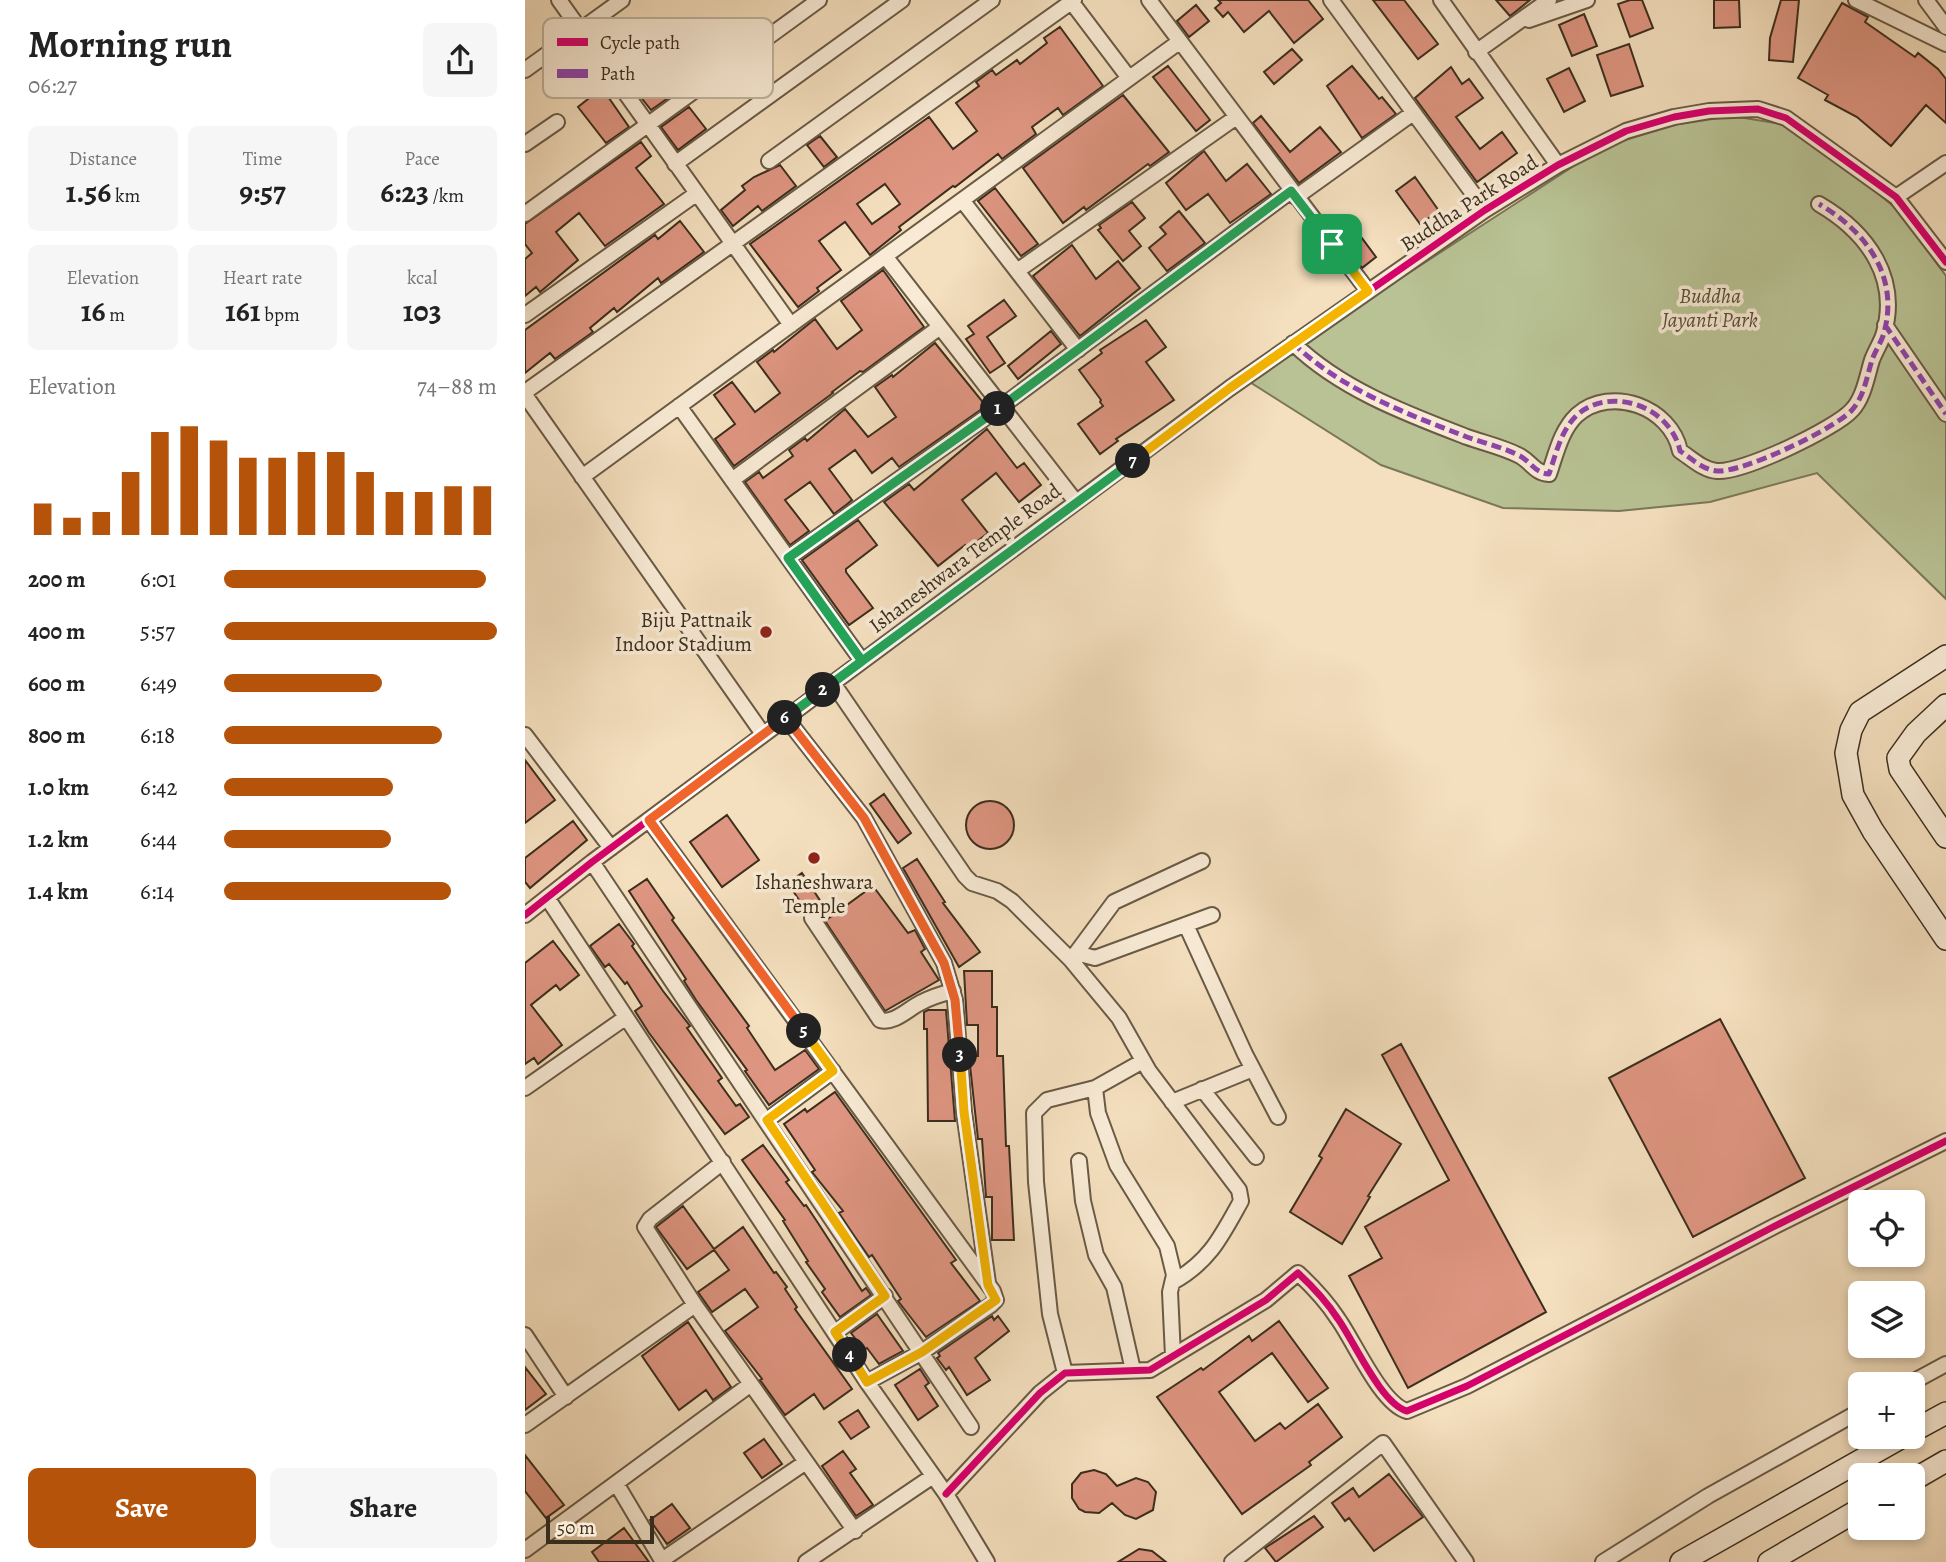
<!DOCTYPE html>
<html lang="en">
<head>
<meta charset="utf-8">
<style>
  :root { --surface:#fff; --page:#f6f6f6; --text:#222; --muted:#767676; --accent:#b45309 }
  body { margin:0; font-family:Alegreya,serif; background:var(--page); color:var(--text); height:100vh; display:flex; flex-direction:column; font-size:26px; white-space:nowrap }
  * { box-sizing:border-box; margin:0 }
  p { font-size:23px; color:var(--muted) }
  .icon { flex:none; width:38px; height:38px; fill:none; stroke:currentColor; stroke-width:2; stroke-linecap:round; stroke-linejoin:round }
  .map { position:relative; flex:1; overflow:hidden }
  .side { display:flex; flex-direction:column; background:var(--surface); width:525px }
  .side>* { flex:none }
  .controls { position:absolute; left:1323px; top:1190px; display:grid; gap:14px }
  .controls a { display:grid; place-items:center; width:77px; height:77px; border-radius:10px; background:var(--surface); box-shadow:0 4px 10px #0003; font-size:35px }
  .scale { position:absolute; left:21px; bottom:18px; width:108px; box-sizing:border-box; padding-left:7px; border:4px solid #3b2e1d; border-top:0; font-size:19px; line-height:24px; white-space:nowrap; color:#3b2e1d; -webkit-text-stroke:5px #f8ead5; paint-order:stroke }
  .pin { position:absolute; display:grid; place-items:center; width:60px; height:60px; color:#fff; margin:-30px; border-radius:14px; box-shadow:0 4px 10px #0006 }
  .km { position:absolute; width:35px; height:35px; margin:-18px; border-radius:50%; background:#222; color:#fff; font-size:19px; line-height:35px; text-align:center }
  .round { display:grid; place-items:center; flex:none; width:74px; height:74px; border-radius:10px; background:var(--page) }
  .overview { display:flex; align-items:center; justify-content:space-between; height:119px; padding:0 28px }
  h1 { font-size:38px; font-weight:700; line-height:52px }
  .stats { display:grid; grid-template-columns:repeat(3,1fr); gap:10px; height:119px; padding:7px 28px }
  .stats div { display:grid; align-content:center; border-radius:10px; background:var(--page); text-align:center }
  .stats b { font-size:30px; font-weight:700 }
  .stats small { font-size:19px; font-weight:400 }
  .stats p { font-size:19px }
  .chart { height:196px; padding:14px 28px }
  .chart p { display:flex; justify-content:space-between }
  .chart svg { width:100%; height:126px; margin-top:7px; stroke:var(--accent); stroke-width:6 }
  .action { display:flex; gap:14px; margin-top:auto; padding:14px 28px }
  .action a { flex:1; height:80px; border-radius:10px; background:var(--accent); color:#fff; font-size:28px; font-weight:700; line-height:80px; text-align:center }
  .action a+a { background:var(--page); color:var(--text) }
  ul { padding:0 28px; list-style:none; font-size:23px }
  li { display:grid; grid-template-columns:112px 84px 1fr; align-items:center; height:52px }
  li i { height:18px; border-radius:9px; background:var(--accent) }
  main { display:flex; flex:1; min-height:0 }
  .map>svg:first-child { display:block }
  .green { fill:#b8c294; stroke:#7a7858; stroke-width:2 }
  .building { fill:#de9581; stroke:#3b2e1d; stroke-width:2; fill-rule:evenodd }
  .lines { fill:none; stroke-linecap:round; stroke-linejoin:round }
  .street-casing { stroke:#695a45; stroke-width:18 }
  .secondary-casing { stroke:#3b2e1d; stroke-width:24 }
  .street { stroke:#f8ead5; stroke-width:14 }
  .secondary { stroke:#f8ead5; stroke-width:21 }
  .quiet { stroke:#8e44ad; stroke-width:5; stroke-dasharray:10 5; stroke-linecap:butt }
  .cycleway-casing { stroke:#f8ead5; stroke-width:11 }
  .cycleway { stroke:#d6006c; stroke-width:7 }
  .split-1-casing { stroke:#fff; stroke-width:14 }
  .split-2-casing { stroke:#fff; stroke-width:14 }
  .split-3-casing { stroke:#fff; stroke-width:14 }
  .split-4-casing { stroke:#fff; stroke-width:14 }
  .split-5-casing { stroke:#fff; stroke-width:14 }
  .split-6-casing { stroke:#fff; stroke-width:14 }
  .split-7-casing { stroke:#fff; stroke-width:14 }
  .split-8-casing { stroke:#fff; stroke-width:14 }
  .split-1 { stroke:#22a559; stroke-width:9 }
  .split-2 { stroke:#22a559; stroke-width:9 }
  .split-3 { stroke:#f0652b; stroke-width:9 }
  .split-4 { stroke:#f5b400; stroke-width:9 }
  .split-5 { stroke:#f5b400; stroke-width:9 }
  .split-6 { stroke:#f0652b; stroke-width:9 }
  .split-7 { stroke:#22a559; stroke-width:9 }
  .split-8 { stroke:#f5b400; stroke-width:9 }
  .poi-dot { fill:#8f2418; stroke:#f8ead5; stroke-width:2.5 }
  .labels { text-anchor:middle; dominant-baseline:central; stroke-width:7; stroke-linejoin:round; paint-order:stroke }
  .street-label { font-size:21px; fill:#3b2e1d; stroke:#f8ead5 }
  .park-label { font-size:21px; font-style:italic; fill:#544c35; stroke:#f8ead5 }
  .poi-label { font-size:21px; fill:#3b2e1d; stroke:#f8ead5; text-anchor:end }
  .key { fill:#f8ead5; stroke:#bfb29e; stroke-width:2 }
  .key-label { font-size:19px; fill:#3b2e1d }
</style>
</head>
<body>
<main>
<section class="side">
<div class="overview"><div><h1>Morning run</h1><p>06:27</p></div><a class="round"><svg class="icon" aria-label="share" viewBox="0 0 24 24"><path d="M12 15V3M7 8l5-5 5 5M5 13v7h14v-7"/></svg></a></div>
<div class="stats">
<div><p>Distance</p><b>1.56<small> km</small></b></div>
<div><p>Time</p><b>9:57</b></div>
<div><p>Pace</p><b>6:23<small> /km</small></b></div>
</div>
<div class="stats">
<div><p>Elevation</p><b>16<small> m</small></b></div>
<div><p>Heart rate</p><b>161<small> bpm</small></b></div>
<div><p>kcal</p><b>103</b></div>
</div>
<div class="chart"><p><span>Elevation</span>74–88 m</p>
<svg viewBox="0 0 160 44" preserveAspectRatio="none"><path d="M5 44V33M15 44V38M25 44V36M35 44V22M45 44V8M55 44V6M65 44V11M75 44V17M85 44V17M95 44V15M105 44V15M115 44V22M125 44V29M135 44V29M145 44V27M155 44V27"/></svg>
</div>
<ul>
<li><b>200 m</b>6:01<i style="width:96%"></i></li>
<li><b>400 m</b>5:57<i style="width:100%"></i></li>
<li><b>600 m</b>6:49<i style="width:58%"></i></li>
<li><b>800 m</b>6:18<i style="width:80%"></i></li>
<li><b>1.0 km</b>6:42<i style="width:62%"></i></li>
<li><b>1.2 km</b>6:44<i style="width:61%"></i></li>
<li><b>1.4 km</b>6:14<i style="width:83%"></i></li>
</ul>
<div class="action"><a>Save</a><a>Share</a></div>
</section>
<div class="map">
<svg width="1421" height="1562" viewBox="0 0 1421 1562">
  <rect width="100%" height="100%" fill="#f4dfbe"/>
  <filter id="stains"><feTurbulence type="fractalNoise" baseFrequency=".00286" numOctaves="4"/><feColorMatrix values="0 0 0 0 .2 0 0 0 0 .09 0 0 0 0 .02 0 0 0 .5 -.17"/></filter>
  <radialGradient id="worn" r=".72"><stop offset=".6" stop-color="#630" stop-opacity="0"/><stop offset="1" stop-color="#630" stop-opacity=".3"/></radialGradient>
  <!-- green -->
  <path class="green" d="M1207 116 1256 124 1324 169 1374 211 1421 276V599L1292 473 1185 502 1094 511 978 508 856 465 720 379 1078 147 1148 125Z"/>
  <!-- building -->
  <path class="building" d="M693 0H783L798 19 769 43 744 11 719 32 703 12 698 17 690 8 696 3Z
    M848 0H879L913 44 893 59Z
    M971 0H1005L985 16Z
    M1105 0H1117L1128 28 1105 37 1093 4Z
    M1189 0H1214L1215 27 1189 28Z
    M1256 0H1274L1268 62 1244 60 1245 38Z
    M1317 3 1343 17 1340 22 1390 57 1393 53 1413 69 1421 79V123L1401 105 1366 146 1332 117 1300 100 1303 95 1273 78Z
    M671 5 684 21 664 37 652 21Z
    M1059 14 1072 46 1047 56 1034 25Z
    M535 27 578 86 538 115 533 108 507 127 511 134 477 159 473 154 430 187 428 186 374 227 376 230 345 255 320 222 294 241 316 270 292 288 294 291 273 307 225 244 404 117 428 149 452 131 431 103 454 86 451 82 467 70 471 75 492 60 495 64 522 43 519 38ZM360 184 375 204 347 224 332 204Z
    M1104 44 1118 86 1086 96 1072 55Z
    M767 49 777 60 749 84 739 72Z
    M643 66 685 120 671 131 628 77Z
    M827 66 854 99 857 97 871 114 837 138 802 86Z
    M926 67 937 84 944 79 958 98 931 117 955 149 977 132 992 153 952 182 890 98Z
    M1044 68 1060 101 1039 112 1022 79Z
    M126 70 146 96 126 110 107 86Z
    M77 88 104 127 81 143 53 107Z
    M598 95 644 152 625 166 623 164 561 210 559 207 538 223 498 168Z
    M164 107 181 129 153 150 136 127Z
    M736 116 765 152 795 127 816 152 774 183 728 123Z
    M295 136 312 157 299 167 282 145Z
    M116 142 126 156 111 168 139 204 80 246 54 213 31 232 53 260 15 292 11 287 0 296V259L7 253 0 244V224Z
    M679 151 701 181 722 164 746 194 705 223 683 194 661 210 641 183Z
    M255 165 271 186 237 211 233 206 208 226 196 210 220 190 217 186 229 177Z
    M890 177 914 211 895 224 871 191Z
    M470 188 513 244 496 256 453 201Z
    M607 202 620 218 604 231 616 246 598 261 573 230 576 228 574 225Z
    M654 211 680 243 642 271 624 248 641 234 635 227Z
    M155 221 179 252 136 283 133 278 92 312 89 308 65 328 68 332 30 359 25 353 0 373V330L130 235 133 239Z
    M825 222 851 257 837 268 811 232Z
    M547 245 571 279 593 261 615 288 555 336 508 276Z
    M358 270 399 327 338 372 335 371 307 392 308 393 209 466 190 439 210 424 189 395 207 382 230 412 255 393 232 362 248 350 249 352 290 319 312 349 337 330 316 301Z
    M479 300 491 316 462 337 480 363 465 373 441 339 449 334 443 326Z
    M621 320 641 347 621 362 649 400 591 439 593 441 575 454 553 424 578 406 575 402 576 400 554 370 577 353 575 350Z
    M526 331 536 344 493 379 483 366Z
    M410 343 461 406 374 467 367 458 347 473 330 450 304 469 327 500 321 505 309 514 285 482 260 500 284 531 265 545 220 482 234 472 238 478 268 456 264 450 280 438 282 441 320 409 343 437 371 417 350 387 367 375 368 377Z
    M462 429 492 468 499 463 516 485 494 502 471 473 437 500 463 533 443 548 440 545 413 566 359 502 384 484 389 490Z
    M333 520 352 545 321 569V572L348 608 324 625 277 560Z
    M0 760 30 800 0 823Z
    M359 794 386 833 373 843 345 804Z
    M441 825a24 24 0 1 1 48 0a24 24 0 1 1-48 0Z
    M202 815 234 860 197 887 165 842Z
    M48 821 62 840 5 888 0 882V858Z
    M392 859 420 902 418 903 455 952 434 967 378 868Z
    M277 873 298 905 291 909 281 911 263 883Z
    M122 879 149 918 147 920 224 1026 222 1028 250 1070 280 1050 294 1069 244 1105 220 1071 222 1070 171 1000 159 981 161 979 104 891Z
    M348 886 383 933 390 930 400 949 396 952 414 980 360 1011 300 921Z
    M94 924 109 944 107 946 138 991 165 1026 162 1028 197 1078 193 1081 211 1106 215 1104 224 1117 200 1134 124 1033 110 1011 117 1006 102 982 100 984 84 964 80 967 65 946Z
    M28 941 54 975 35 990 31 985 6 1005 37 1045 13 1064 9 1058 0 1064V963Z
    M439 971H467V1007H472V1056H478L481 1146H484L489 1240H467V1197H461L457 1139H453L444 1056H453V1025H442Z
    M403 1010H421L430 1121H403L402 1029H399V1012Z
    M1195 1019 1280 1178 1168 1237 1084 1078Z
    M876 1044 1021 1312 883 1388 824 1276 857 1258 840 1227 924 1180 857 1055Z
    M310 1092 431 1260 426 1263 455 1301 401 1337 373 1301 376 1299 347 1255 344 1257 328 1234 314 1213 318 1211 287 1172 290 1170 259 1124 280 1109 282 1112Z
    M821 1109 876 1144 843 1196 845 1197 817 1244 765 1212 797 1158 794 1156Z
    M238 1145 264 1180 261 1182 279 1206 281 1205 293 1223 337 1291 341 1288 346 1295 315 1317 297 1292 300 1289 281 1262 283 1261 258 1221 260 1220 217 1160Z
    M158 1206 189 1249 218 1227 249 1273 251 1272 262 1287 260 1289 272 1307 270 1309 327 1389 299 1409 289 1394 260 1415 235 1380 237 1379 200 1331 233 1307 220 1289 187 1312 173 1292 204 1270 189 1250 162 1269 131 1227Z
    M352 1314 378 1351 354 1364 342 1348 339 1350 326 1333Z
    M467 1316 469 1320 473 1316 484 1331 450 1358 465 1380 442 1395 424 1367 421 1370 412 1358 415 1356 413 1353Z
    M754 1321 803 1388 783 1402 747 1353 694 1392 730 1441 755 1423 760 1429 793 1404 817 1437 784 1462 786 1465 717 1514 632 1397 676 1368 678 1370 724 1336 727 1341Z
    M163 1322 206 1387 188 1400 181 1390 154 1410 117 1356Z
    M0 1367 21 1394 0 1410Z
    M395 1369 404 1383 400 1386 413 1406 393 1420 370 1385Z
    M333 1410 344 1427 326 1439 314 1422Z
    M239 1439 257 1464 237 1478 219 1453Z
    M318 1451 331 1469 325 1473 348 1505 331 1516 297 1466Z
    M0 1455 39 1505 21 1518 0 1491Z
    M569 1470 581 1474 592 1486 611 1478 623 1482 631 1492 628 1510 611 1519 600 1515 587 1503 574 1513 560 1512 554 1509 547 1498V1484L556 1473Z
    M864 1474 898 1517 849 1551 824 1518 820 1521 807 1503 828 1488 834 1497Z
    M147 1504 165 1528 142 1544 125 1520Z
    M789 1516 798 1527 751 1562 740 1548Z
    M99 1528 124 1562H74L67 1552Z
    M614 1549 627 1551 641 1562H593Z"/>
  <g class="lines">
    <!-- street casing -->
    <g class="street-casing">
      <path id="street" d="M34 0 266 325
        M545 0 604 78
        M624 0 843 291
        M806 0 960 210
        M916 0 1033 165
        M1331 0 1421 44
        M1401 0 1421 27
        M1004 20 1062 0
        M951 52 1024 0
        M0 70 97 0
        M0 144 32 122
        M244 161 467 0
        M150 164 377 0
        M771 197 888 113
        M1371 197 1421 163
        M437 200 553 350
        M0 214 294 0
        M360 256 551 502
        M492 271 710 118
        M0 315 171 194
        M1360 325 1421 414
        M768 343C815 389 882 414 942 437 959 443 977 447 993 455 1005 460 1009 473 1024 474 1031 454 1036 430 1052 415 1086 385 1146 407 1155 451 1166 458 1178 470 1192 471 1217 473 1310 429 1327 410 1339 397 1342 376 1347 360 1350 352 1355 344 1358 336 1376 278 1342 232 1294 204
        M0 392 549 0
        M0 395 238 734
        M154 406 337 661
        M57 477 654 42
        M207 480 415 327
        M263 558 477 406 766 191
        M308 683 440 876 447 883 472 891 487 901 546 960 594 1018 624 1071 714 1190 716 1201C696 1237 685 1261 648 1282
        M261 718 339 818 419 963 430 1000 439 1112 463 1283
        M0 735 86 848
        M124 820 468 1291 471 1300 466 1305 397 1352 342 1382
        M67 862 446 1427
        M23 899 342 1382 421 1494 462 1562
        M0 915 67 862 705 388 960 210 1033 165 1101 131 1149 117 1184 111 1233 109 1261 118 1371 197 1421 262
        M287 918 355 1020C369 1024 383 1009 395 1003 406 997 416 994 428 991
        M661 925 720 1054 753 1117
        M551 953 570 958 687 915
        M546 960 589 902 677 861
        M0 1088 100 1018
        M570 1088 573 1113 592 1165 642 1246 649 1275 645 1292 648 1356
        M677 1089 731 1157
        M647 1102 728 1069
        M242 1120 308 1071
        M554 1161 558 1201 571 1255 589 1287 608 1370
        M198 1162 125 1219 120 1227 170 1305 330 1531
        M311 1332 360 1296
        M0 1335 41 1397
        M540 1373 525 1314 511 1182 509 1113 522 1100 570 1088 618 1061
        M1384 1384 1421 1364
        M0 1425 170 1305
        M91 1483 138 1562
        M421 1494 515 1393 540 1373 625 1370 741 1300 773 1273C788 1287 802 1302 813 1319 829 1341 856 1404 882 1411L942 1386 1248 1227 1421 1141
        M0 1550 226 1384
        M137 1560 281 1462
        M281 1562 408 1476
        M707 1562 858 1443 941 1562
        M1078 1562 1183 1496 1335 1411"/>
    </g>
    <!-- secondary casing -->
    <g class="secondary-casing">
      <path id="secondary" d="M1421 656 1335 712 1326 730 1321 753 1328 795 1348 831 1421 939
        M1421 705 1391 733 1373 758 1375 769 1421 837
        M1388 1431 1421 1413
        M1388 1480 1421 1461
        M1156 1562 1377 1437
        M1244 1562 1335 1509"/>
    </g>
    <!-- street -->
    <use href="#street" class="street"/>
    <!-- secondary -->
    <use href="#secondary" class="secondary"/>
    <!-- quiet -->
    <path class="quiet" d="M1360 325 1421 414
      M768 343C815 389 882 414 942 437 959 443 977 447 993 455 1005 460 1009 473 1024 474 1031 454 1036 430 1052 415 1086 385 1146 407 1155 451 1166 458 1178 470 1192 471 1217 473 1310 429 1327 410 1339 397 1342 376 1347 360 1350 352 1355 344 1358 336 1376 278 1342 232 1294 204"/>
    <!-- cycleway casing -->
    <g class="cycleway-casing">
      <path id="cycleway" d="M0 915 67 862 705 388 960 210 1033 165 1101 131 1149 117 1184 111 1233 109 1261 118 1371 197 1421 262
        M421 1494 515 1393 540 1373 625 1370 741 1300 773 1273C788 1287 802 1302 813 1319 829 1341 856 1404 882 1411L942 1386 1248 1227 1421 1141"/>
    </g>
    <!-- cycleway -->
    <use href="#cycleway" class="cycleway"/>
  </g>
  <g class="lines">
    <!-- split-1 casing -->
    <g class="split-1-casing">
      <path id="split-1" d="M473 409 766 191 807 244"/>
    </g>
    <!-- split-2 casing -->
    <g class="split-2-casing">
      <path id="split-2" d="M298 690 337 661 263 558 473 409"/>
    </g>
    <!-- split-3 casing -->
    <g class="split-3-casing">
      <path id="split-3" d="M298 690 261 718 339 818 419 963 430 1000 435 1055"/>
    </g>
    <!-- split-4 casing -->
    <g class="split-4-casing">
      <path id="split-4" d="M325 1355 342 1382 397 1352 471 1300 463 1285 439 1112 435 1055"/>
    </g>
    <!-- split-5 casing -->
    <g class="split-5-casing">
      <path id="split-5" d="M279 1031 308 1071 242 1120 360 1296 310 1332 325 1355"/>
    </g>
    <!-- split-6 casing -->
    <g class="split-6-casing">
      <path id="split-6" d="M260 718 124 820 279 1031"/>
    </g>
    <!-- split-7 casing -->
    <g class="split-7-casing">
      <path id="split-7" d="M260 718 608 461"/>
    </g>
    <!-- split-8 casing -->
    <g class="split-8-casing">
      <path id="split-8" d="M608 461 705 388 843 291 807 244"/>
    </g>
    <!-- split-1 -->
    <use href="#split-1" class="split-1"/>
    <!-- split-2 -->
    <use href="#split-2" class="split-2"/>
    <!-- split-3 -->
    <use href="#split-3" class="split-3"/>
    <!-- split-4 -->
    <use href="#split-4" class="split-4"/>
    <!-- split-5 -->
    <use href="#split-5" class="split-5"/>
    <!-- split-6 -->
    <use href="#split-6" class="split-6"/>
    <!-- split-7 -->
    <use href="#split-7" class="split-7"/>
    <!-- split-8 -->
    <use href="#split-8" class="split-8"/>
  </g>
  <!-- markers -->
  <g class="poi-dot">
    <circle cx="241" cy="632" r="7"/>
    <circle cx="289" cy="858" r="7"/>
  </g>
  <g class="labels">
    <!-- street labels -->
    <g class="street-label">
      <text transform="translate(944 203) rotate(-33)">Buddha Park Road</text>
      <text transform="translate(440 558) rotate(-37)">Ishaneshwara Temple Road</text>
    </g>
    <!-- park labels -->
    <g class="park-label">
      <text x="1185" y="296">Buddha<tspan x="1185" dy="24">Jayanti Park</tspan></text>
    </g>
    <!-- poi labels -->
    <g class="poi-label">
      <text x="227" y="620">Biju Pattnaik<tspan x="227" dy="24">Indoor Stadium</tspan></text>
      <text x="289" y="882" text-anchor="middle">Ishaneshwara<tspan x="289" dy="24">Temple</tspan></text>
    </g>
  </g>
  <!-- legend -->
  <rect x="18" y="18" width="230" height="80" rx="10" class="key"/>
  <rect x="32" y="38" width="31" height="8" fill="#d6006c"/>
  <rect x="32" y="69" width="31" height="9" fill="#8e44ad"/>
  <g class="key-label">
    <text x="75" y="49">Cycle path</text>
    <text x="75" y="80">Path</text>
  </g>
  <rect width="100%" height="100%" filter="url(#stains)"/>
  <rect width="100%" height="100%" fill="url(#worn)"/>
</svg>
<div class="controls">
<a><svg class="icon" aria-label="locate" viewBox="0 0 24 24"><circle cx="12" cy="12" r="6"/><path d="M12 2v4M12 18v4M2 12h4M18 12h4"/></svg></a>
<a><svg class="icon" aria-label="layers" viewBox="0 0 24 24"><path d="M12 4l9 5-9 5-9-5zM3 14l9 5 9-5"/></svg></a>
<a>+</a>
<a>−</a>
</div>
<div class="scale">50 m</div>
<div class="pin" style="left:807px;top:244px;background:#1e9e55"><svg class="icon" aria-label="arrive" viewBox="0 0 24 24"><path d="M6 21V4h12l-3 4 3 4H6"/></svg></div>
<b class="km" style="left:473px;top:409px">1</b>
<b class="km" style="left:298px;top:690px">2</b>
<b class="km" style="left:435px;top:1055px">3</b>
<b class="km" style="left:325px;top:1355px">4</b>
<b class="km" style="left:279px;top:1031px">5</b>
<b class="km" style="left:260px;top:718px">6</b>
<b class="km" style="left:608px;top:461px">7</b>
</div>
</main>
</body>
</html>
